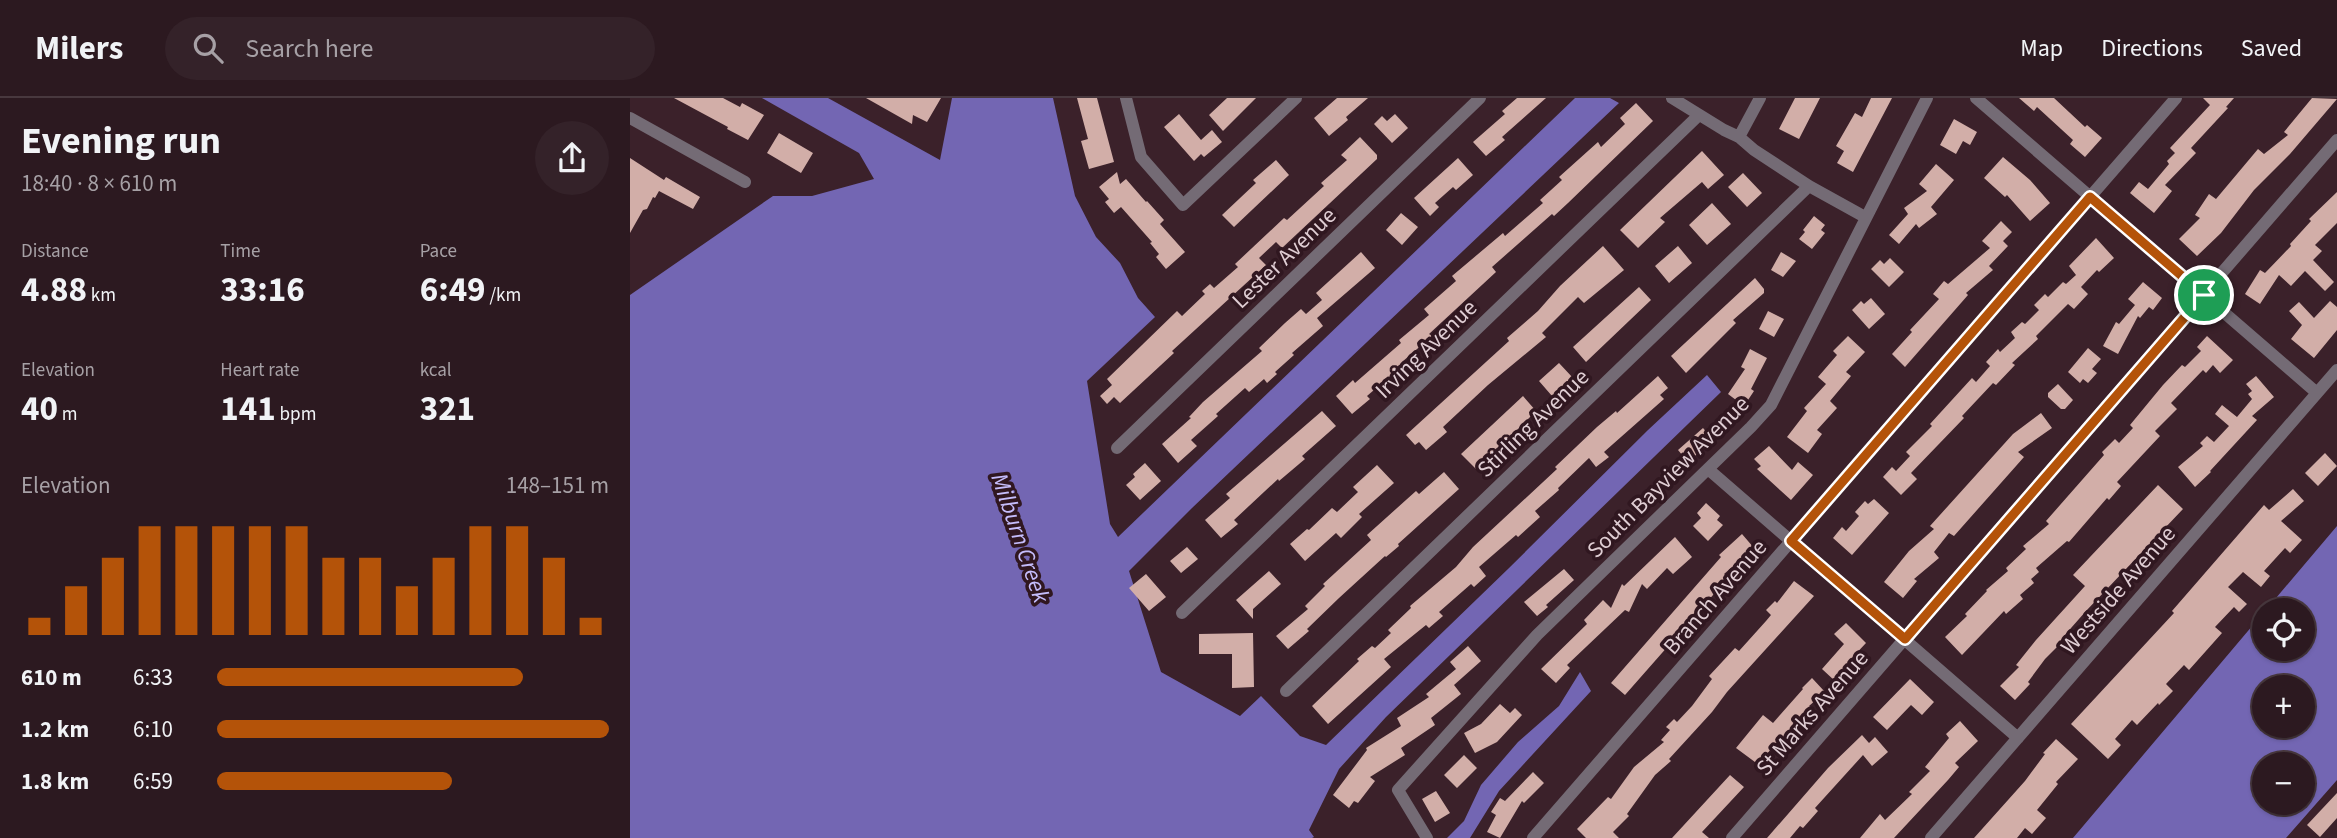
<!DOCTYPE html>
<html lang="en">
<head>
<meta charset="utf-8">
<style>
  :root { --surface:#2c1920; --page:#342229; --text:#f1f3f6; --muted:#a6a0a5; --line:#48383e; --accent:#b45309 }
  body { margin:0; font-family:"Source Sans 3",sans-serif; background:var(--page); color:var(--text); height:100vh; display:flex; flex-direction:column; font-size:26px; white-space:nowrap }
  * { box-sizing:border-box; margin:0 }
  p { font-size:23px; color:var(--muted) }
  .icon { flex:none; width:38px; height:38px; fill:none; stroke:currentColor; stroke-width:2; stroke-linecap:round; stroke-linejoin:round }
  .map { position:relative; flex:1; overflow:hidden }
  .details { display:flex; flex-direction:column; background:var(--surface); width:630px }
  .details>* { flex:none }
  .controls { position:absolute; left:1622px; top:500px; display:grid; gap:14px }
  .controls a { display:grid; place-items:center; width:63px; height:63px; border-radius:50%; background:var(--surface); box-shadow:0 2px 5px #0004,0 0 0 2px var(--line); font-size:35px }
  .pin { position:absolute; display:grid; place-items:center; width:60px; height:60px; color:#fff; margin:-30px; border:4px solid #fff; border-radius:50%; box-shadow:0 2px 7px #0007 }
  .round { display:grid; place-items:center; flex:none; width:74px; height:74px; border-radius:37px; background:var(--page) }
  .head { display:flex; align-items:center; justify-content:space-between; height:119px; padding:0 21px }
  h1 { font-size:38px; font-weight:700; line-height:52px }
  .stats { display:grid; grid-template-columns:repeat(3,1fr); gap:10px; height:119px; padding:7px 21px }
  .stats div { display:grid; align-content:center }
  .stats b { font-size:35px; font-weight:700 }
  .stats small { font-size:19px; font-weight:400 }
  .stats p { font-size:19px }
  .chart { height:196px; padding:14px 21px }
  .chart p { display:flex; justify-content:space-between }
  .chart svg { width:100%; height:126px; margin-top:7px; stroke:var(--accent); stroke-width:6 }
  ul { padding:0 21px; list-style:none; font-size:23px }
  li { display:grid; grid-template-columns:112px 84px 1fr; align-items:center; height:52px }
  li i { height:18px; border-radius:9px; background:var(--accent) }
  header { display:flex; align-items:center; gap:42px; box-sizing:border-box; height:98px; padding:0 35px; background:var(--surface); border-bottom:2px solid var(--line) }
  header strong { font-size:33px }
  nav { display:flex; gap:38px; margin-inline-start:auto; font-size:24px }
  .search { width:490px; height:63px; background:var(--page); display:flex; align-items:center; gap:18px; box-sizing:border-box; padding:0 24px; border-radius:38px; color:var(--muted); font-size:26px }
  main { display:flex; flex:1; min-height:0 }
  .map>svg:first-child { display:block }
  .water { fill:#7366b3; fill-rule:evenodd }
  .building { fill:#d2aea8 }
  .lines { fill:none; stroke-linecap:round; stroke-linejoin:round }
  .minor { stroke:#746b75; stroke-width:12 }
  .route-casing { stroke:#fff; stroke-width:14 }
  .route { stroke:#b45309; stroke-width:9 }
  .labels { text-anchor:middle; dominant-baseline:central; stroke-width:7; stroke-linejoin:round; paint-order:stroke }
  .street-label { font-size:23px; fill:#dfcdd3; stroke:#301720 }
  .water-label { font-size:24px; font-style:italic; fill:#c5bdfc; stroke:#301720 }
</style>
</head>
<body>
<header>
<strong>Milers</strong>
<div class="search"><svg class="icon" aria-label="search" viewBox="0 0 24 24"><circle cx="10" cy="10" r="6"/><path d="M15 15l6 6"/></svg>Search here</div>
<nav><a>Map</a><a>Directions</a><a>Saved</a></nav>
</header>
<main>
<section class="details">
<div class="head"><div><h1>Evening run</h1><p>18:40 · 8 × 610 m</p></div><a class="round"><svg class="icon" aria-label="share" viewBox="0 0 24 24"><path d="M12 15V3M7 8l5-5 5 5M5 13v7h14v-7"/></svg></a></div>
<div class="stats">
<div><p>Distance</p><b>4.88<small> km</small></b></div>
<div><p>Time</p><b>33:16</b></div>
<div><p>Pace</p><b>6:49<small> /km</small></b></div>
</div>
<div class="stats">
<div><p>Elevation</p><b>40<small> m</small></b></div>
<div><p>Heart rate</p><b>141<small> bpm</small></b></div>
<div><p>kcal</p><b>321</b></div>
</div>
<div class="chart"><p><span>Elevation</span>148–151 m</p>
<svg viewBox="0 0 160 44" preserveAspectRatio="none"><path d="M5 44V38M15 44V27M25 44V17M35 44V6M45 44V6M55 44V6M65 44V6M75 44V6M85 44V17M95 44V17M105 44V27M115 44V17M125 44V6M135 44V6M145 44V17M155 44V38"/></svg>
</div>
<ul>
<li><b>610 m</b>6:33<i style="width:78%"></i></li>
<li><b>1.2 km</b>6:10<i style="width:100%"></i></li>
<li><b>1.8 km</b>6:59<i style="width:60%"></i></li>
</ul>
</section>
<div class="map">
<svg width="1707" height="740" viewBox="0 0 1707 740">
  <rect width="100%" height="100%" fill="#3b212a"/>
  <!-- water -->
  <path class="water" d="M132 0H198L310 62 322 0H423L445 98 466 139 490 165 508 200 525 219 457 283 480 426 488 439 945 0H980L989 5 562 410 499 473 531 574 610 618 631 598 670 638 696 647 878 471 1018 332 1077 277 1091 294 756 619 709 671 679 732 684 739 682 740H0V197L143 98H182L244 81 229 55Z
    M1707 428V682L1656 740H1443L1634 514V551H1673V513H1635ZM1634 590H1673V628H1634ZM1634 667H1673V705H1634Z
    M950 574 961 593 869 693 840 740H817L834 723 851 687 888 644 929 608Z"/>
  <!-- building -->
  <path class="building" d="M44 0H93L110 9 112 5 134 17 118 42 97 31 98 29Z
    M236 0H311L297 24 283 17 282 26Z
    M447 0H467L484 64 459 71 451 43 458 41Z
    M597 0H626L593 33 579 17Z
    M707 0H738L716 19 718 22 699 38 684 20Z
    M887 0H916L872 39 875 42 856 58 843 44 875 16 872 13Z
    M1165 0H1190L1169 41 1149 31Z
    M1241 0H1262L1223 74 1207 65 1214 53 1206 48 1225 15 1232 19Z
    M1389 0H1424L1455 29 1457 27 1472 40 1455 59 1440 46 1443 42 1407 9 1404 13Z
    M1573 0H1604L1596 9 1598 10 1561 50 1566 55 1535 87 1542 93 1524 115 1500 95 1509 84 1518 91 1539 66 1537 63 1545 55 1540 50 1580 7Z
    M1682 0 1707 1 1660 56 1624 92 1591 135 1567 158 1549 141 1570 120 1565 117 1579 96 1586 101 1628 51 1634 56 1658 37 1654 34Z
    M1006 5 1023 23 938 105 924 118 922 116 862 169 866 174 799 236 802 238 772 264 774 266 737 298 740 301 722 316 706 298 723 282 725 285 771 245 769 242 799 217 794 211 826 183 822 178 873 135 875 138 913 105 910 102 932 82 929 79 968 44 971 49 995 26 990 20Z
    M549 16 571 42 582 32 592 44 574 59 571 56 564 63 534 29Z
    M765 16 778 30 762 45 744 26 752 18 757 23Z
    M1324 21 1347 34 1340 47 1333 43 1326 56 1310 47Z
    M149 35 183 55 171 75 137 55Z
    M730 39 747 57V61L652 150 646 144 629 160 636 167 542 253 544 255 490 305 484 299 477 306 470 298 482 287 477 281 547 213 552 218 575 196 572 193 580 186 584 190 608 169 605 166 638 135 654 120 657 122 694 88 691 85 717 62 711 57Z
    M1072 53 1094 77 1078 91 1072 84 1030 120 1035 124 1008 150 990 132Z
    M1373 59 1400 82 1420 105 1400 123 1377 97 1375 99 1354 80Z
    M0 60 34 82 36 79 70 99 63 111 29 93 25 100 23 99 17 111 13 112 0 135Z
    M828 60 843 77 826 92 823 89 805 105 809 109 800 118 784 100Z
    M646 62 659 77 604 129 592 117 626 85 623 82Z
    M1306 66 1324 82 1301 109 1307 116 1289 130 1286 126 1269 146 1259 137 1278 116 1274 110 1297 93 1289 86Z
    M487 74 490 86 496 81 516 104 517 103 534 122 530 126 555 154 536 171 526 159 529 156 520 145 522 144 491 109 484 115 475 104 479 101 469 89Z
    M1113 75 1132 95 1117 109 1098 89Z
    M1707 94V125L1685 147 1692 153 1683 162 1704 184 1695 193 1675 173 1661 188 1649 177 1630 206 1615 196 1630 172 1635 175 1661 148 1660 146 1681 123 1679 121Z
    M1082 105 1101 126 1077 147 1059 127Z
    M771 115 788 129 772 147 756 132Z
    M1184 118 1195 127 1191 132 1195 135 1182 151 1169 141 1175 134 1173 132Z
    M1371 123 1382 134 1373 143 1378 148 1359 168 1363 172 1336 195 1338 197 1275 269 1262 256 1282 234 1280 232 1309 201 1303 196 1314 183 1318 186 1360 150 1352 143Z
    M1466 140 1484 160 1469 174 1467 172 1451 189 1458 196 1444 211 1438 206 1406 238 1408 241 1382 265 1385 267 1366 287 1363 285 1332 318 1334 320 1281 375 1287 381 1271 397 1253 379 1262 369 1266 373 1280 358 1276 354 1302 328 1300 326 1342 280 1346 284 1360 268 1356 264 1368 251 1370 254 1385 240 1381 234 1392 224 1395 226 1409 212 1404 207 1415 196 1418 199 1433 184 1436 186 1446 177 1439 168Z
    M973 148 994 172 954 205 948 199 912 235 916 239 858 287 813 329 817 334 796 352 789 344 785 347 776 337 879 243 877 240 908 213 930 188Z
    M1048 148 1062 165 1039 185 1025 168Z
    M731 154 745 170 687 220 693 228 662 255 664 257 645 274 647 276 637 285 634 281 619 294 615 290 586 316 588 318 561 342 567 348 548 365 532 346 561 320 559 319 573 304 632 253 629 250 655 225 671 211 676 216 692 202 686 195Z
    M1151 154 1166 163 1153 179 1141 172Z
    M1260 160 1274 174 1259 189 1241 171 1250 162 1254 166Z
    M1125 180 1134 191V195L1103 222 1106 225 1056 275 1041 258Z
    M1513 184 1532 200 1523 212 1519 209 1510 220 1508 218 1488 256 1473 248 1486 224 1489 226 1505 207 1498 201Z
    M1009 189 1021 202 956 264 943 249Z
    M1241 200 1255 216 1239 231 1222 212 1231 203 1234 206Z
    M1700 203 1707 209V232L1684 260 1661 241 1672 227 1659 213 1669 204 1684 220Z
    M1138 213 1154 221 1144 239 1129 231Z
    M1218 238 1235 254 1216 274 1221 278 1200 303 1207 310 1187 332 1192 336 1178 355 1157 339 1177 313 1174 310 1196 286 1188 279 1207 257 1203 253Z
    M1577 238 1603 262 1590 275 1583 267 1576 275 1573 272 1541 305 1547 311 1525 333 1530 338 1487 384 1491 388 1479 402 1477 400 1439 444 1437 443 1406 470 1409 474 1401 481 1404 485 1390 497 1393 501 1376 516 1374 513 1332 557 1315 539 1337 518 1335 516 1357 493 1356 492 1378 473 1376 470 1396 451 1393 448 1419 426 1416 423 1474 357 1472 354 1485 341 1489 345 1503 330 1500 327 1533 287 1552 267 1555 269 1571 253 1567 249Z
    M1458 250 1471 261 1462 271 1467 275 1458 285 1453 281 1450 285 1438 274Z
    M1120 251 1137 260 1121 291 1124 293 1114 308 1098 296 1115 271 1111 269Z
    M929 265 943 280 922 298 909 283Z
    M1028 278 1038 290 1030 297 1034 301 974 354 979 359 966 369 959 360 928 390 929 392 905 413 910 419 888 439 886 437 849 469 856 478 844 489 841 486 809 514 813 518 799 530 796 527 754 561 761 569 698 626 682 608 729 563 727 561 742 548 745 550 761 535 758 532 781 510 780 508 826 469 843 449 927 371 925 369 967 329 986 313 987 315Z
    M1626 278 1644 299 1622 318 1627 322 1580 373 1581 374 1565 389 1548 369 1573 348 1570 345 1577 338 1584 344 1599 328 1585 316 1592 307 1607 319 1622 301 1618 296 1622 293 1616 286Z
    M1428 286 1443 302 1435 311H1431L1418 299V295Z
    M893 298 906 313 847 372 831 356Z
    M692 313 706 328 672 358 675 361 649 383 648 381 604 422 608 426 591 440 575 422 600 400 596 396Z
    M1411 315 1422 330 1388 354 1394 359 1324 438 1319 435 1304 454 1309 460 1284 481 1287 483 1273 500 1254 484 1279 453 1304 431 1300 428 1383 336Z
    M1073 330 1083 342 1058 364 1048 352Z
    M1139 348 1162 372 1168 364 1183 377 1161 402 1127 371 1131 368 1124 361Z
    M1695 355 1707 368 1688 388 1675 375Z
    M515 365 531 383 510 402 496 387 505 379 503 376Z
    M747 367 764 385 729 416 732 419 711 440 706 435 675 463 660 446 677 431 679 432 702 410 707 414 728 394 723 389Z
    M814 374 829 391 768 446 769 448 756 459 755 458 709 500 677 531 679 533 658 551 646 538 678 511 675 508 695 488 693 486 741 442 737 437 786 393 789 396Z
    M1528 387 1553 411 1456 513 1434 538 1436 540 1415 561 1398 584 1400 586 1385 602 1370 588 1389 569 1386 567 1406 542 1455 488 1443 477Z
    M1663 391 1674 403 1651 423 1672 442 1660 455 1655 450 1634 473 1640 478 1631 489 1613 474 1598 489 1617 506 1609 514 1604 509 1585 529 1592 535 1559 572 1554 567 1536 586 1543 593 1529 607 1528 605 1507 627 1502 622 1485 641 1491 647 1478 661 1441 626 1544 515 1542 513 1634 407 1639 412Z
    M1244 401 1259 415 1222 457 1203 440 1212 429 1216 433 1229 418 1225 414 1235 403 1238 406Z
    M1076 405 1090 418 1087 422 1093 427 1078 443 1063 428 1071 420 1067 415Z
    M984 426 993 437 973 454 964 444Z
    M1112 436 1124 450 1094 476 1098 480 995 597 981 585 1091 459 1089 457Z
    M1045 439 1062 459 1043 476 1037 470 1017 491 1012 486 999 514 995 512 937 567 940 570 926 585 911 571 957 526 954 522 973 502 981 510 992 486 994 488Z
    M557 449 568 461 551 475 540 463Z
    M934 471 944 482 916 507 918 509 907 518 894 504Z
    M639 473 651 486 623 511V521L606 502Z
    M516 476 536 499 519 513 499 490Z
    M1164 483 1184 498 1097 594 1082 614 1039 661 1041 663 1025 677 997 716 999 718 983 734 989 740H956L947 731 978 699 981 701 1004 669 1034 644 1031 642 1040 632 1036 629 1044 621 1047 624 1062 608 1082 581 1079 578 1105 550 1109 553 1136 523 1141 517 1136 512 1145 503 1147 505Z
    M1216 525 1236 545 1220 562 1222 564 1205 583 1192 571 1214 546 1204 536Z
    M623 535 624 589 602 590V556H569V536Z
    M838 548 851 563 824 587 831 596 801 620 805 627 771 650 775 657 740 679 745 683 728 705 724 703 719 710 703 697 737 652 736 650 771 628 767 620 799 599 796 596 826 571 820 564Z
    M1182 580 1195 594 1179 608 1182 610 1166 627 1165 625 1145 650 1143 648 1129 667 1106 650 1133 617 1143 625 1173 591 1172 590Z
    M1280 581 1304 604 1292 617 1281 607 1257 632 1243 619Z
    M870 606 880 615 885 610 892 617 867 644 845 655 834 635 851 626Z
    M1330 623 1348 643 1325 665 1329 669 1318 682 1264 740H1230L1250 716 1255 722 1282 696 1279 694 1300 673 1295 669 1319 640 1316 636Z
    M1232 637 1239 645 1245 639 1258 654 1242 668 1233 657 1185 710 1188 713 1173 730 1170 728 1160 740H1137L1198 670Z
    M1426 641 1448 661 1426 684 1428 686 1407 712 1416 720 1402 736 1395 730 1387 740H1344L1395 683 1415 656 1413 655Z
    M834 657 847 670 827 690 814 677Z
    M903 674 914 685 894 705 892 703 870 740 857 734 866 717 861 714 870 700 875 703Z
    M1100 677 1114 689 1072 734 1079 740H1042Z
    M806 693 820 715 805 724 792 701Z
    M1707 695V720L1690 739 1677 727Z"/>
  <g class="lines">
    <!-- minor -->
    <path class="minor" d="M496 0 511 59 553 107 666 0
      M1042 0 1094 32 1109 39 1124 52 1179 88 1235 119
      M1346 0 1687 295
      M0 20 115 84
      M1109 39 1130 0
      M487 350 850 0
      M1078 371 1388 640
      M552 515 1069 17
      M656 593 1179 88
      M797 740 768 692 907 537 1121 329 1141 307 1297 0
      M903 740 1546 0
      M1102 740 1707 42
      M1301 740 1707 272"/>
  </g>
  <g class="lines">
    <!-- route casing -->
    <g class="route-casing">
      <path id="route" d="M1460 99 1574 197 1275 541 1161 443Z"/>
    </g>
    <!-- route -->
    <use href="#route" class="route"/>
  </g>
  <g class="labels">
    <!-- street labels -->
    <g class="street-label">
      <text transform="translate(654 160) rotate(-44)">Lester Avenue</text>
      <text transform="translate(796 251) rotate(-44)">Irving Avenue</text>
      <text transform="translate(903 325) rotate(-44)">Stirling Avenue</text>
      <text transform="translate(1038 379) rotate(-45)">South Bayview Avenue</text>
      <text transform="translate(1488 492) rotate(-49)">Westside Avenue</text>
      <text transform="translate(1085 499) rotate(-49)">Branch Avenue</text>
      <text transform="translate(1182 615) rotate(-49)">St Marks Avenue</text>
    </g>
    <!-- water labels -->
    <g class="water-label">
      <text transform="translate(390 440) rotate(71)">Milburn Creek</text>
    </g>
  </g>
</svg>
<div class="controls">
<a><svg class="icon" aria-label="locate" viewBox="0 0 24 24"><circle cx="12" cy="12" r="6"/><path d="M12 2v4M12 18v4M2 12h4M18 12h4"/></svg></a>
<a>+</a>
<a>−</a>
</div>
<div class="pin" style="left:1574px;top:197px;background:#1e9e55"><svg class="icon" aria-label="arrive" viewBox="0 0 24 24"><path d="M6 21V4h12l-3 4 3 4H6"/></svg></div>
</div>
</main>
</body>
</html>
